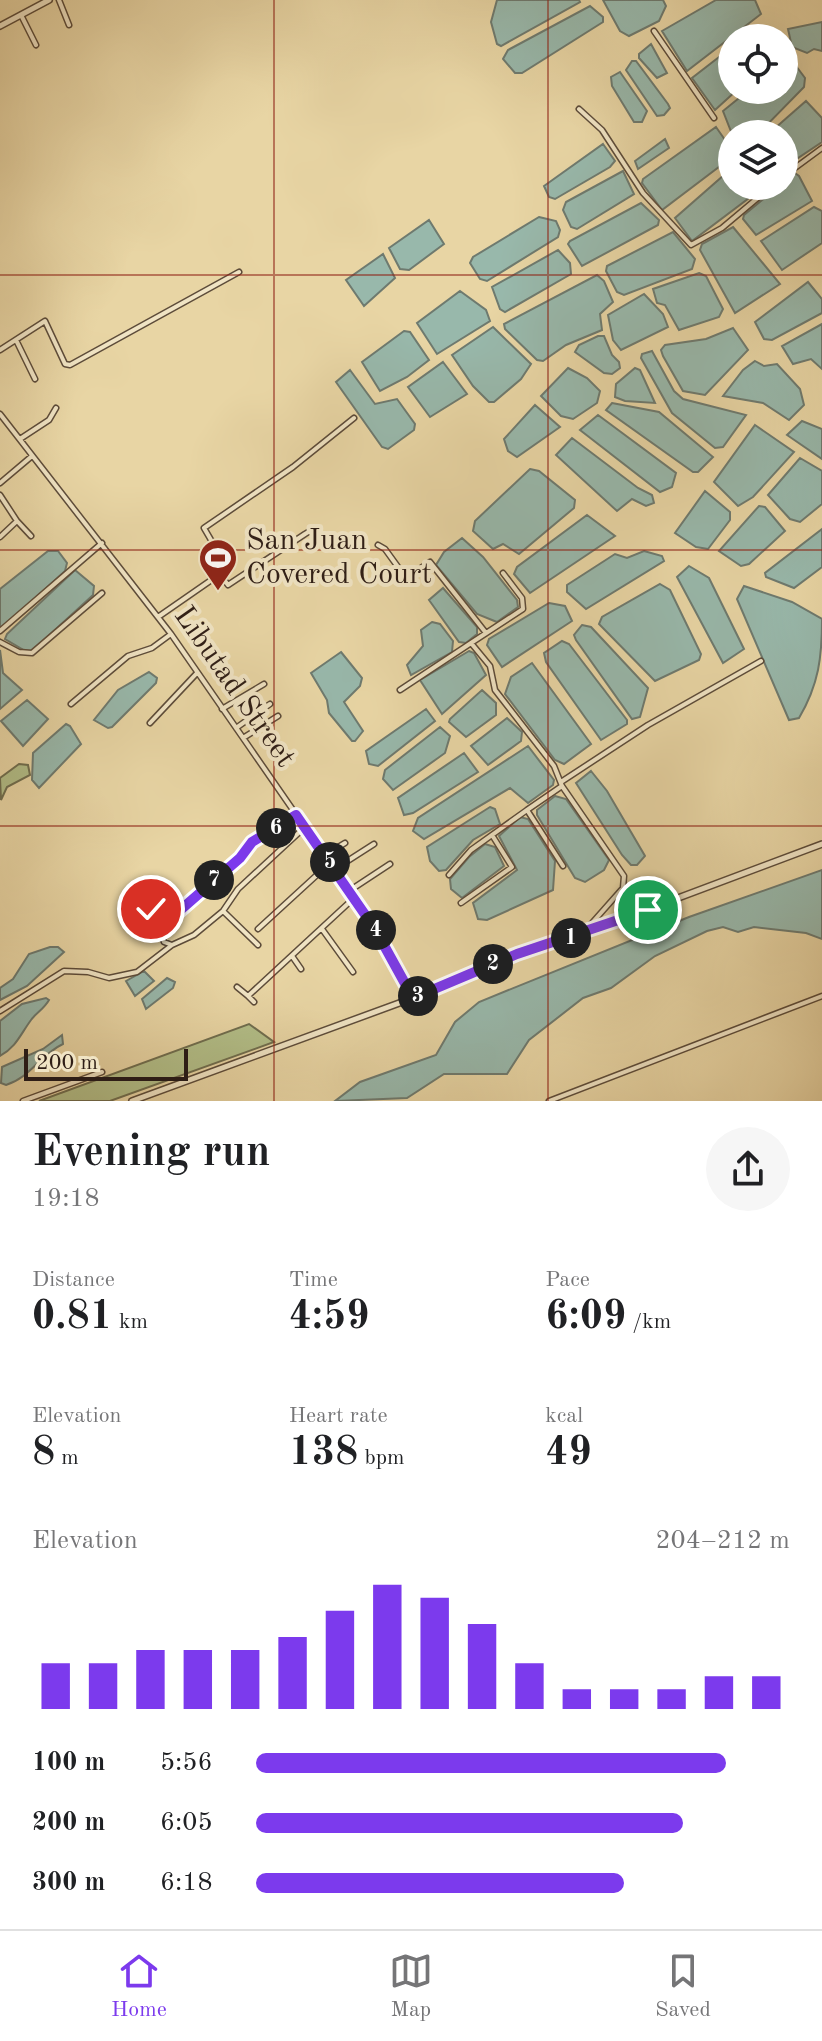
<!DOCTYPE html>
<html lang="en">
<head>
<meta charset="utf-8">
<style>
  :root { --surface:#fff; --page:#f6f6f6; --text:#202124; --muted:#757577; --line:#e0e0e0; --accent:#7c3aed }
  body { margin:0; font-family:"Old Standard TT",serif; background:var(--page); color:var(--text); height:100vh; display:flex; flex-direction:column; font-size:30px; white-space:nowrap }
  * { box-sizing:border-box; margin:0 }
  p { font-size:26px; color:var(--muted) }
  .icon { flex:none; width:44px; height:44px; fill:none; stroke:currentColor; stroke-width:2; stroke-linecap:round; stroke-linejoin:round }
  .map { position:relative; height:1101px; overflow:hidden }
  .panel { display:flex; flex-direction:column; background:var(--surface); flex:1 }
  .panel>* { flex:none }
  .tools { position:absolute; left:718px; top:24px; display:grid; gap:16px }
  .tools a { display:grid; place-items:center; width:80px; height:80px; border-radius:50%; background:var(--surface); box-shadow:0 8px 32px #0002; font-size:40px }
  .scale { position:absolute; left:24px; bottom:20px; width:164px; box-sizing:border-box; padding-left:8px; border:4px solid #2f1e16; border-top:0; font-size:22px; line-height:28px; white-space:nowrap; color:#2f1e16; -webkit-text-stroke:6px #f0e4c4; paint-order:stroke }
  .pin { position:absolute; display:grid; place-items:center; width:68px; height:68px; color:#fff; margin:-34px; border:4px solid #fff; border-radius:50%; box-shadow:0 2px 8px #0007 }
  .km { position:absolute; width:40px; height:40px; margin:-20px; border-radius:50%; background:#222; color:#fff; font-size:22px; line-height:40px; text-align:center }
  .round { display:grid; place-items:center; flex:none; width:84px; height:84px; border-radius:42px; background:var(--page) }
  .head { display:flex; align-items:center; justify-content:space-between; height:136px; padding:0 32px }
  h1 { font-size:44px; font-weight:600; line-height:60px }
  .metrics { display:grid; grid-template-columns:repeat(3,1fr); gap:12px; height:136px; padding:8px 32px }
  .metrics div { display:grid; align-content:center }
  .metrics b { font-size:40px; font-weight:600 }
  .metrics small { font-size:22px; font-weight:400 }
  .metrics p { font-size:22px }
  .chart { height:224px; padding:16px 32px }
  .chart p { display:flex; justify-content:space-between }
  .chart svg { width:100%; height:144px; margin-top:8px; stroke:var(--accent); stroke-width:6 }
  ul { padding:0 32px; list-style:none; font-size:26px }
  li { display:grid; grid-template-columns:128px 96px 1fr; align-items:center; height:60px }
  li i { height:20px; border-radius:10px; background:var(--accent) }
  .tabs { display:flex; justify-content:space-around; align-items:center; height:112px; border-top:2px solid var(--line); background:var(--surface); font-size:22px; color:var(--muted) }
  .tabs a { display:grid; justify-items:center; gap:4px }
  .tabs .selected { color:var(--accent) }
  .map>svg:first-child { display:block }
  .green { fill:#b2be88; stroke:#706e4f; stroke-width:2 }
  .water { fill:#98b8ab; stroke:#6e7a6f; stroke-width:2 }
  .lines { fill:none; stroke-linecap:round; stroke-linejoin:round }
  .minor-casing { stroke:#5d4c3a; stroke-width:7 }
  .tertiary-casing { stroke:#5d4c3a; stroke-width:8 }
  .minor { stroke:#f0e4c4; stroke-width:4 }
  .tertiary { stroke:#f0e4c4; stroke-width:5 }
  .route-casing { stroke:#fff; stroke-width:16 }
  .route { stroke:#7c3aed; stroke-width:10 }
  .grid { fill:none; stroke:#8f2418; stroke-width:2; stroke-opacity:0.55 }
  .labels { text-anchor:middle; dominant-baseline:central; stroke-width:8; stroke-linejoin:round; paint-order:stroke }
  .poi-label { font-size:30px; fill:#2f1e16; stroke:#f0e4c4; text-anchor:start }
  .street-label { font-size:30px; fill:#2f1e16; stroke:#f0e4c4 }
</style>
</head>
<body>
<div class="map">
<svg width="822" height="1101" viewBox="0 0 822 1101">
  <rect width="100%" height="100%" fill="#e8d5a4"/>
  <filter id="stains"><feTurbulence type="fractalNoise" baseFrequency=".0025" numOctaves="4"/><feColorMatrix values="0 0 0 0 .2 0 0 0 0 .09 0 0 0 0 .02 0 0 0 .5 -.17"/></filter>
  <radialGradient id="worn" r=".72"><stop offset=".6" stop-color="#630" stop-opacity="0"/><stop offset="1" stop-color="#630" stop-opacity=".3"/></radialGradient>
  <!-- green -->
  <path class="green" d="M19 764 28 765 30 775 7 787 1 800 0 778Z
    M249 1024 274 1042 110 1101H39Z"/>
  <!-- water -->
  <path class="water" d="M497 0H579L580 2 501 46 497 44 491 22Z
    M603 0H663L666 6 659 21 629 36 620 31Z
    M716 0H755L761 14 687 71 662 31Z
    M590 6 603 17V22L522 73H515L503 59 508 50Z
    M822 22V51L814 49 807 53 792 47 788 29Z
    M651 44 667 73 657 78 639 58V54Z
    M732 47V90H737L715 110 692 78Z
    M790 58 805 78 804 87 758 134H732L723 111 749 90H784V62Z
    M632 61H636L668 104 670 108 664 115 657 116 626 70Z
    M620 72 647 111 642 122H634L612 86 611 77Z
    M806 101 822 118V142L798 158 784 152V134H773L774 129Z
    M716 127 732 150V157L662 210 642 183 643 179Z
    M665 139 669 148 638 169 635 161Z
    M603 144 615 161 610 167 555 199 549 197 544 186Z
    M732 168V186H765L692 241 675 218Z
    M623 171 634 194 577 229 571 227 563 210 566 202Z
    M792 171 799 176 812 201 756 235 743 219 744 215 779 186H784Z
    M641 203 659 220 658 225 582 266 568 244 570 241Z
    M814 207 822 211V243L782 270 761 241Z
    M539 217 556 221 560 230 558 237 487 281 480 279 470 263 473 257Z
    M429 220 444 244 409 270 400 269 389 248Z
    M733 227 780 284 735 313 700 250 702 244Z
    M673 232 695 259 692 269 624 295 617 292 606 271 607 266Z
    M558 250 570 263 571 274 505 312 500 309 492 287Z
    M383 254 395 278 364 306 346 280Z
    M699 273 706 276 723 309 719 317 679 330 665 305 657 303 653 289Z
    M597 275 604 281 613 302 600 314 602 330 566 345 543 361 537 360 505 329 504 324Z
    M808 282 822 299V313L772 340 764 339 755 322Z
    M460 291 486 310 490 321 437 354 417 323Z
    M644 294 663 314 668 327 621 350 613 340 608 315Z
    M822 324V369L811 359 793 364 782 346Z
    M493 327 531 364 521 379 494 402H489L473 386 452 355Z
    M733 328 748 350 705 395 683 391 663 356 661 350 665 345 706 339Z
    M404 331 410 332 429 360 407 377 380 391 362 362Z
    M598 336H604L612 355 619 362 620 368 612 374 604 373 575 352 579 345Z
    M652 351 674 391 683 399 746 415 723 447 715 448 672 413 641 358 642 354Z
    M755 361 764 366 777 364 800 389 804 405 789 420 763 403 723 396 743 370Z
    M443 362 467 394 430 417 408 387Z
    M568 368 587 378 600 391 597 403 573 419 561 416 541 396Z
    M635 368 640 370 655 403 625 401 615 397 616 384Z
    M350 370 375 404 397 399 415 424 414 430 388 449 382 447 336 382Z
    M612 403 659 412 713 457 698 472H693L606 410Z
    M535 405 560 427 517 457 508 451 504 439Z
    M598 415 676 473 672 487 660 492 580 430Z
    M802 421 822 429V459L787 435Z
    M755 425 794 452 753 497 738 506 714 482Z
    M572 438 638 488 652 495 654 503 646 506 632 499 617 511 556 455Z
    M800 458 822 471V504L800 522 790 519 768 495Z
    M530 469 539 471 575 500 574 508 519 554 503 544 493 549 473 531 475 521Z
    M705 491 730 512V520L708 549 696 547 675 533Z
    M759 506 765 507 785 531 749 564 741 566 719 551Z
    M587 515 615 536 530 593 514 574 517 567Z
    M822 529V567L794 588 766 577 765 573Z
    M462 538 483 557 517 600 518 607 497 622 477 614 436 565 444 552Z
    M48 551H58L67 563 65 571 0 630V589Z
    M644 551 662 556 664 561 586 609 567 592V585L615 554 627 558Z
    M689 566 709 578 744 649 723 663 677 577Z
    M75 570 94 586 93 595 33 650 27 652 5 639 7 634Z
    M660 584 670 590 701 654 699 660 655 681 599 624 602 617Z
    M744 586 792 602 822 619C822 657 819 684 799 718L789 720 737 599Z
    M443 588 477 627V634L466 643 459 642 429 600Z
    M549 603 565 606 572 621 502 667 487 645 489 639Z
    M432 622 440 624 453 641 452 652 411 675 407 665 423 646 421 630Z
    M582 625 591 627 648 688 640 717 632 719 576 640 574 635Z
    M562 641 569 644 627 720V724L601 740 546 662 544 653Z
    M0 650 3 673 22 690 0 709Z
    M469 651 474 653 486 675 442 714 420 680Z
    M341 652 362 678 360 686 344 702 363 731 355 741H352L329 713 327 700 311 673Z
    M532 663 591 744 564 764 555 760 505 694 511 677Z
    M149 672 157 678 156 683 112 727 108 728 94 720 118 690Z
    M482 690 496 703V715L466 737 449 722 450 719Z
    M27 700 48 719 23 746 1 721Z
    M426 709 435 721 378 766 369 764 366 751Z
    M507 718 522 732 521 741 488 765 471 746Z
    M66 724 70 726 81 744 39 788 32 780 33 753Z
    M440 727 450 736 445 753 393 790 383 779 385 770Z
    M528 746 554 780 553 785 528 803 510 788 424 839 413 831 418 818Z
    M464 753 478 772 413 813 404 815 398 798Z
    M591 771 607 791 645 856 637 865H631L622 855 576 783Z
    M555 796 566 799 609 860 604 870 585 882 575 878 537 815V810Z
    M490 807 495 809 500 824 473 840 446 870 439 871 430 861 427 847Z
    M520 817 528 819 555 861 553 890 487 920 478 919 473 903 517 870 499 836Z
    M485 844 495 847 504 866 462 898 451 889 450 879 469 857Z
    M822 870V939L806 933 754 927 738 932 723 927 707 931 655 956 611 988 583 998 529 1040 507 1074H444L407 1098 335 1101 360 1082 436 1055 455 1022 479 1002 689 917Z
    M50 947H58L64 952 27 986 0 1000V988L13 979 29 954Z
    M144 971 154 981 135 996 126 981Z
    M167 978 175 982 173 988 146 1009 142 999Z
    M46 998 49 1000C44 1009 36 1013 31 1020 20 1035 17 1046 0 1056V1021L22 1004Z
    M62 1035 63 1044C41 1054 31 1077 6 1085L1 1083 2 1067 43 1049Z"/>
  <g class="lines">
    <!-- minor casing -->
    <g class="minor-casing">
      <path id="minor" d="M59 0 69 25
        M21 15 36 45
        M654 31 714 118
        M579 109 602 130 643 193 691 245 722 228 772 186
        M784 176 822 148
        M16 340 35 379
        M0 350 45 321 65 364 70 365 239 272
        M0 414 171 634 354 898 413 998
        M20 439 49 420 56 408
        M0 483 32 456
        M0 495 17 521 0 537
        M17 521 31 536
        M320 538 310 531 305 534 228 585 220 574 225 564 204 528 293 467 354 418
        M378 545 385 549 406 578 430 562 486 633
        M503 573 522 598 523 609 471 643 490 666 495 690 554 766 562 786 624 876 623 888 584 932
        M158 617 220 574
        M0 631 102 543
        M0 642 19 652 32 653 102 593
        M400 690 471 643
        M71 704 128 656 152 648 171 634
        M222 709 264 684
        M150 723 197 673
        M236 728 270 704
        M243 738 278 716
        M561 782 648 725 761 661
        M562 786 527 810 563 866
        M325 855 345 843
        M335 869 374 844
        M449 875 471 850 527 810
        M349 891 390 864
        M461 903 512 867 492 835
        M151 909 164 942 172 945
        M223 911 258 945
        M160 927 240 858 252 842 296 815
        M258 929 330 863
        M322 929 353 972
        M292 956 301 969
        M237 987 248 996 354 898
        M248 996 254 1002
        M0 1011 64 971 88 972 109 978 137 972 172 945 194 935 223 911 238 889 305 827
        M23 1101 102 1072
        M549 1101 822 996"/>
    </g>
    <!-- tertiary casing -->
    <g class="tertiary-casing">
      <path id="tertiary" d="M0 26 49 0
        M132 1101 413 998 517 954 582 934 822 844"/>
    </g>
    <!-- minor -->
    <use href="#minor" class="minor"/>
    <!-- tertiary -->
    <use href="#tertiary" class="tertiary"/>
  </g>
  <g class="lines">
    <!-- route casing -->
    <g class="route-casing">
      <path id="route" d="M151 909 162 926 240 858 252 842 296 815 375 929 413 998 517 954 648 910"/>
    </g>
    <!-- route -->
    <use href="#route" class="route"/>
  </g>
  <!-- grid -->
  <path class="grid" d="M274 0V1101M548 0V1101M0 275H822M0 550H822M0 826H822"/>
  <!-- icons -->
  <defs>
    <g id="stadium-pin" transform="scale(2)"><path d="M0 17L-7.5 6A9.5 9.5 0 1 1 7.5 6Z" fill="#8f2418" stroke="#f0e4c4"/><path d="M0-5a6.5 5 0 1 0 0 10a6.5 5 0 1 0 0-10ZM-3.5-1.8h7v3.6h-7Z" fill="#fff"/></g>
  </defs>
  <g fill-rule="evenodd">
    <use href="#stadium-pin" x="218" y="558"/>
  </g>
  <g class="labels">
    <!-- poi labels -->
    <g class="poi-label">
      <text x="246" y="541">San Juan<tspan x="246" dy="34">Covered Court</tspan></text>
    </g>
    <!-- street labels -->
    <g class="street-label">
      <text transform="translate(234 687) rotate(55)">Libutad Street</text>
    </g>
  </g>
  <rect width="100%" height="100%" filter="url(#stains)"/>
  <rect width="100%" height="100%" fill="url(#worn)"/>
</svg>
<div class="tools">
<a><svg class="icon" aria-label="locate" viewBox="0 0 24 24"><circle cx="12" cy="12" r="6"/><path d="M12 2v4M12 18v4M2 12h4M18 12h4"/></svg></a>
<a><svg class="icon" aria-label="layers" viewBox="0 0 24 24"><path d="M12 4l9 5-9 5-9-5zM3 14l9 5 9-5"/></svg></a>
</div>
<div class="scale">200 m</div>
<div class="pin" style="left:648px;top:910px;background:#1e9e55"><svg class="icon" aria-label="arrive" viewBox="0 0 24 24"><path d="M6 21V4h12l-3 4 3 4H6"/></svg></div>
<div class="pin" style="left:151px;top:909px;background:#d93025"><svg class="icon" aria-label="check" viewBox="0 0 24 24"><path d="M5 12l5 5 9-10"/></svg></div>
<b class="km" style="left:571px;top:938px">1</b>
<b class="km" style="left:493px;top:964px">2</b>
<b class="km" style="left:418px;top:996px">3</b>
<b class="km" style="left:376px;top:930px">4</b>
<b class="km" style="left:330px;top:862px">5</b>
<b class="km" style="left:276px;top:828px">6</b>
<b class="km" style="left:214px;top:880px">7</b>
</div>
<section class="panel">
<div class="head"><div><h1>Evening run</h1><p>19:18</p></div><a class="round"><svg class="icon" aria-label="share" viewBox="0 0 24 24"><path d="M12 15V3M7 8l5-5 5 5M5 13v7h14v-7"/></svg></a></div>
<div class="metrics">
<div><p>Distance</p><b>0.81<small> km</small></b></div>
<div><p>Time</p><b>4:59</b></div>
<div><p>Pace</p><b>6:09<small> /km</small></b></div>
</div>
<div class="metrics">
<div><p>Elevation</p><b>8<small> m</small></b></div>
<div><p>Heart rate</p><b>138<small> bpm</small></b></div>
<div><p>kcal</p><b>49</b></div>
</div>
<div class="chart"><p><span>Elevation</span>204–212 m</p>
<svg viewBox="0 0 160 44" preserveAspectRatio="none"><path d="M5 44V30M15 44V30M25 44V26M35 44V26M45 44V26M55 44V22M65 44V14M75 44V6M85 44V10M95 44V18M105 44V30M115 44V38M125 44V38M135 44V38M145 44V34M155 44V34"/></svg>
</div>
<ul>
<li><b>100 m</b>5:56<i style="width:88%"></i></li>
<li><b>200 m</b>6:05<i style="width:80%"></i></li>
<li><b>300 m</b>6:18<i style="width:69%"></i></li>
</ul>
</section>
<nav class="tabs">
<a class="selected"><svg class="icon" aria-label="home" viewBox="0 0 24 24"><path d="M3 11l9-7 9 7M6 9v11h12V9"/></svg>Home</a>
<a><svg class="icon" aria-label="map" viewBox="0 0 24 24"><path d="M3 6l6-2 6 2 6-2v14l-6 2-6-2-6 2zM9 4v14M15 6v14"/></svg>Map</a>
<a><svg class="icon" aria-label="saved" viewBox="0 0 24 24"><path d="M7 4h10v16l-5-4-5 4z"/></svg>Saved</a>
</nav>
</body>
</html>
